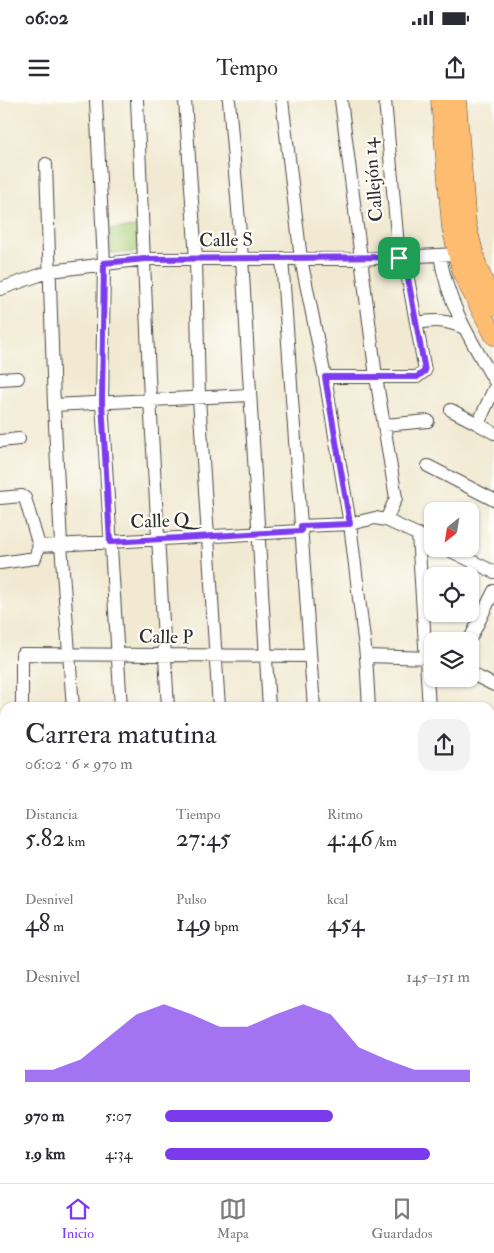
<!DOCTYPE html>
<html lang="es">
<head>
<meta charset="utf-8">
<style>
  :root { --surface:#fff; --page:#f2f2f3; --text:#2b2b33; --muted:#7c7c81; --line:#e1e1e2; --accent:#7c3aed }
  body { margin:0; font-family:"IM FELL Double Pica",serif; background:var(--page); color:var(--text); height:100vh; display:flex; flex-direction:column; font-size:19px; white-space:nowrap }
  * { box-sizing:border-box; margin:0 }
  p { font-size:16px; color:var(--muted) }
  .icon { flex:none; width:28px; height:28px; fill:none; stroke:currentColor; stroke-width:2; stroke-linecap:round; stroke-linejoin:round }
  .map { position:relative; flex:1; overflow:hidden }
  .drawer { position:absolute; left:0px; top:602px; width:495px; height:481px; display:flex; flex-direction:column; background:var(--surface); border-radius:15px 15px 0 0; box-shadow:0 1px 4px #0004 }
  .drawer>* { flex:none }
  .needle { width:32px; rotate:210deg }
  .controls { position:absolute; left:424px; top:402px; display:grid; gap:10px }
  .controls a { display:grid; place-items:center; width:55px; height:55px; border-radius:10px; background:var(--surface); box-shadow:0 1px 4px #0004; font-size:25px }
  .pin { position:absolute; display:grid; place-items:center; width:42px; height:42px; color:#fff; margin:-21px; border-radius:10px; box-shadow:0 2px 8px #0006 }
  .round { display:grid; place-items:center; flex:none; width:52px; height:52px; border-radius:15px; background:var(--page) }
  .headline { display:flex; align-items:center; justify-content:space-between; height:85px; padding:0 25px }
  h1 { font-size:28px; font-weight:600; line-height:38px }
  .metrics { display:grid; grid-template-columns:repeat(3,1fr); gap:8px; height:85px; padding:5px 25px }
  .metrics div { display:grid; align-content:center }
  .metrics b { font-size:25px; font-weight:600 }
  .metrics small { font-size:14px; font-weight:400 }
  .metrics p { font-size:14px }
  .chart { height:140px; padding:10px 25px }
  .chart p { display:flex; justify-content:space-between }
  .chart svg { width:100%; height:90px; margin-top:5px; fill:var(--accent); opacity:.7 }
  ul { padding:0 25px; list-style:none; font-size:16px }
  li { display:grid; grid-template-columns:80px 60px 1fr; align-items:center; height:38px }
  li i { height:12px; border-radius:6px; background:var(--accent) }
  .status { display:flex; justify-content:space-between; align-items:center; height:35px; padding:0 25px; background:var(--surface); direction:ltr }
  .status svg { height:14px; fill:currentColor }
  header { display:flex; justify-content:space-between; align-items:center; height:65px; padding:0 25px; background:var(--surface); font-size:22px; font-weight:600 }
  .tabs { display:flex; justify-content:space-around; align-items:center; height:70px; border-top:1px solid var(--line); background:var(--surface); font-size:14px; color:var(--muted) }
  .tabs a { display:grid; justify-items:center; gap:2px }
  .tabs .selected { color:var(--accent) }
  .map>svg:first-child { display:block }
  .green { fill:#a9ce78; stroke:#6a7c52 }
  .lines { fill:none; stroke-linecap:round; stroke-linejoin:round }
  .minor-casing { stroke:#494844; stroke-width:14 }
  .highway-casing { stroke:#494844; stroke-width:19 }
  .minor { stroke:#fff; stroke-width:12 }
  .highway { stroke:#fdbc70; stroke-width:18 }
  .route-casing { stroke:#fff; stroke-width:10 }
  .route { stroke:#7c3aed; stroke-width:6 }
  .labels { text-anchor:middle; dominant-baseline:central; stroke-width:4.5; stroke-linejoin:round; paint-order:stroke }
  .street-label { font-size:19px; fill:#2b2b2b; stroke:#fdfcf7 }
</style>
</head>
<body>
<div class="status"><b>06:02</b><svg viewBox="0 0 49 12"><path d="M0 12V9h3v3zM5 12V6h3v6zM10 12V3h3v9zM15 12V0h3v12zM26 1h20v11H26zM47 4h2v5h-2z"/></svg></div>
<header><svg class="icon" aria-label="menu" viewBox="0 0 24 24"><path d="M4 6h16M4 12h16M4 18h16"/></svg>Tempo<svg class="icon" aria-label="share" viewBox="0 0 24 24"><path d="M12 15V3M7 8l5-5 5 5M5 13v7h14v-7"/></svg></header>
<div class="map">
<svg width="494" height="1083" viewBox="0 0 494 1083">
  <rect width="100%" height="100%" fill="#fdfcf7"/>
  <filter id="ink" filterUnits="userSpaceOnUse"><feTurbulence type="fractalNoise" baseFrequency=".02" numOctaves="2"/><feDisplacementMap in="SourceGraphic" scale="10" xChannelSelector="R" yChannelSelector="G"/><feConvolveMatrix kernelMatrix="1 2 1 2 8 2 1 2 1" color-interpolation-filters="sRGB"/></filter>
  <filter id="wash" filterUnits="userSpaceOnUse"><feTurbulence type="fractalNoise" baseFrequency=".0096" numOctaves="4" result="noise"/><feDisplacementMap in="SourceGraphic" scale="20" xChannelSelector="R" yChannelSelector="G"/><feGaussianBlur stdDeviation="1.12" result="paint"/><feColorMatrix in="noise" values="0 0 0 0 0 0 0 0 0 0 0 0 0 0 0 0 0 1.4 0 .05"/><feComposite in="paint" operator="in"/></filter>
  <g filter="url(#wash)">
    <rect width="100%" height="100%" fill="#f1e9d1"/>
    <!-- green -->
    <path class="green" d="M140 127 142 152 111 153 109 129Z
      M412 1079H476L475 1083H413Z"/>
  </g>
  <g filter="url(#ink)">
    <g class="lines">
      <!-- minor casing -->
      <g class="minor-casing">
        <path id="minor" d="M96 0 104 163 102 302 121 608
          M137 0 150 299 168 608
          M185 0 196 159 199 298 219 608
          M229 0 242 158 269 608
          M282 0 301 159 325 277 350 424 366 556 369 608
          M341 0 376 277 396 398 386 420
          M385 0 399 158
          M46 64 54 305 61 444 73 608
          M440 155C447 202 470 239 494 280
          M282 158 314 608
          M0 189 51 171 145 159H360L457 154
          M417 223C434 220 446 220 462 227
          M325 277H417L425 271 404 157
          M0 279 18 278
          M494 289 478 324 494 333
          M54 305 249 295
          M451 310 478 324
          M385 325 428 321
          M0 341 19 339
          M428 366 494 400
          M0 398 22 396 25 398 39 446 35 458 0 463
          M301 426 350 424 375 418 386 420 432 441
          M418 434 429 608
          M39 446 301 431
          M447 449 494 472
          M469 541 494 491
          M366 556 432 558
          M470 573 494 585
          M22 608V554L309 556
          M0 642H5
          M490 644 494 635
          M0 692H5
          M490 715 494 717
          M0 772 5 766
          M490 780 494 772
          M0 792 5 797
          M0 855 5 850
          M0 916H5
          M491 926 494 920
          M0 1007 5 1069
          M490 1013 494 1015
          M490 1070 494 1061
          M6 1079V1083
          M53 1079 54 1083
          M103 1079V1083
          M151 1079V1083
          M197 1079 198 1083
          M247 1079 248 1083
          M296 1079V1083
          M341 1079 342 1083
          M404 1079 405 1083
          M488 1079 494 1082"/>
      </g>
      <!-- highway casing -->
      <g class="highway-casing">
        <path id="highway" d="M440 0 451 127 462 174 494 236
          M457 0 467 125 478 167 494 206"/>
      </g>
      <!-- minor -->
      <use href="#minor" class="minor"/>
      <!-- highway -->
      <use href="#highway" class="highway"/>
    </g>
  </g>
  <g class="lines" filter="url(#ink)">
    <!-- route casing -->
    <g class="route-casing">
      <path id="route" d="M404 157 425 271 417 277H325L350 424 301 426V431L110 442 102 302 104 163 145 159Z"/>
    </g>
    <!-- route -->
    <use href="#route" class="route"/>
  </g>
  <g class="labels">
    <!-- street labels -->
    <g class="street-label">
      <text transform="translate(373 80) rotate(-95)">Callejón 14</text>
      <text transform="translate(226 140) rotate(-1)">Calle S</text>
      <text transform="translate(160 421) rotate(-2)">Calle Q</text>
      <text transform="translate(166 537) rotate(1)">Calle P</text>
    </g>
  </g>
</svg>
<div class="controls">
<a><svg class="needle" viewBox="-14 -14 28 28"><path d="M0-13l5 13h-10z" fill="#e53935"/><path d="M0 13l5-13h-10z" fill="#7c7c81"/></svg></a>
<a><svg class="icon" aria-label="locate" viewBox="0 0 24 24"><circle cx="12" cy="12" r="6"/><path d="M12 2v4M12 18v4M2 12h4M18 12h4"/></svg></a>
<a><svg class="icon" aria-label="layers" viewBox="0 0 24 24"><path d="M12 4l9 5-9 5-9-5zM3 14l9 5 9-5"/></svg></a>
</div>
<div class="pin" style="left:399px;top:158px;background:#1e9e55"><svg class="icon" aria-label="arrive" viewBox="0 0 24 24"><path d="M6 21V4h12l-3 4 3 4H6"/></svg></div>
<section class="drawer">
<div class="headline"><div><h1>Carrera matutina</h1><p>06:02 · 6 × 970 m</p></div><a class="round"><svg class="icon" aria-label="share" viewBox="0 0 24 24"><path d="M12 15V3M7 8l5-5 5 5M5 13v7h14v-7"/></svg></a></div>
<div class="metrics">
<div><p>Distancia</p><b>5.82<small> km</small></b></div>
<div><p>Tiempo</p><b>27:45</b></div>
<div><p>Ritmo</p><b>4:46<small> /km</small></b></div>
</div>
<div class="metrics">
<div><p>Desnivel</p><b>48<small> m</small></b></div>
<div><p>Pulso</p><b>149<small> bpm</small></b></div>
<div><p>kcal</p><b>454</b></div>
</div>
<div class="chart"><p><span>Desnivel</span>145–151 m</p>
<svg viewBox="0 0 160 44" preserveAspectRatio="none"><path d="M0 44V38L10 38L20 33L30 22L40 11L50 6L60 11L70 17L80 17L90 11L100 6L110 11L120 27L130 33L140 38L150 38L160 38V44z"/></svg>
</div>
<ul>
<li><b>970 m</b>5:07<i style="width:55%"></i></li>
<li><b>1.9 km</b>4:34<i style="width:87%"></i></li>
</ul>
</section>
</div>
<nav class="tabs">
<a class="selected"><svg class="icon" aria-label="home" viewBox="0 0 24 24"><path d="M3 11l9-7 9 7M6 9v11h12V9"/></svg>Inicio</a>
<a><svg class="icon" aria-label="map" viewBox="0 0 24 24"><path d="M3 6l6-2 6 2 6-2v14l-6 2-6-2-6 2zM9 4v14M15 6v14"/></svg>Mapa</a>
<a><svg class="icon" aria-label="saved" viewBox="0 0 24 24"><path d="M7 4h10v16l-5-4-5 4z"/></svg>Guardados</a>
</nav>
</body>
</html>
